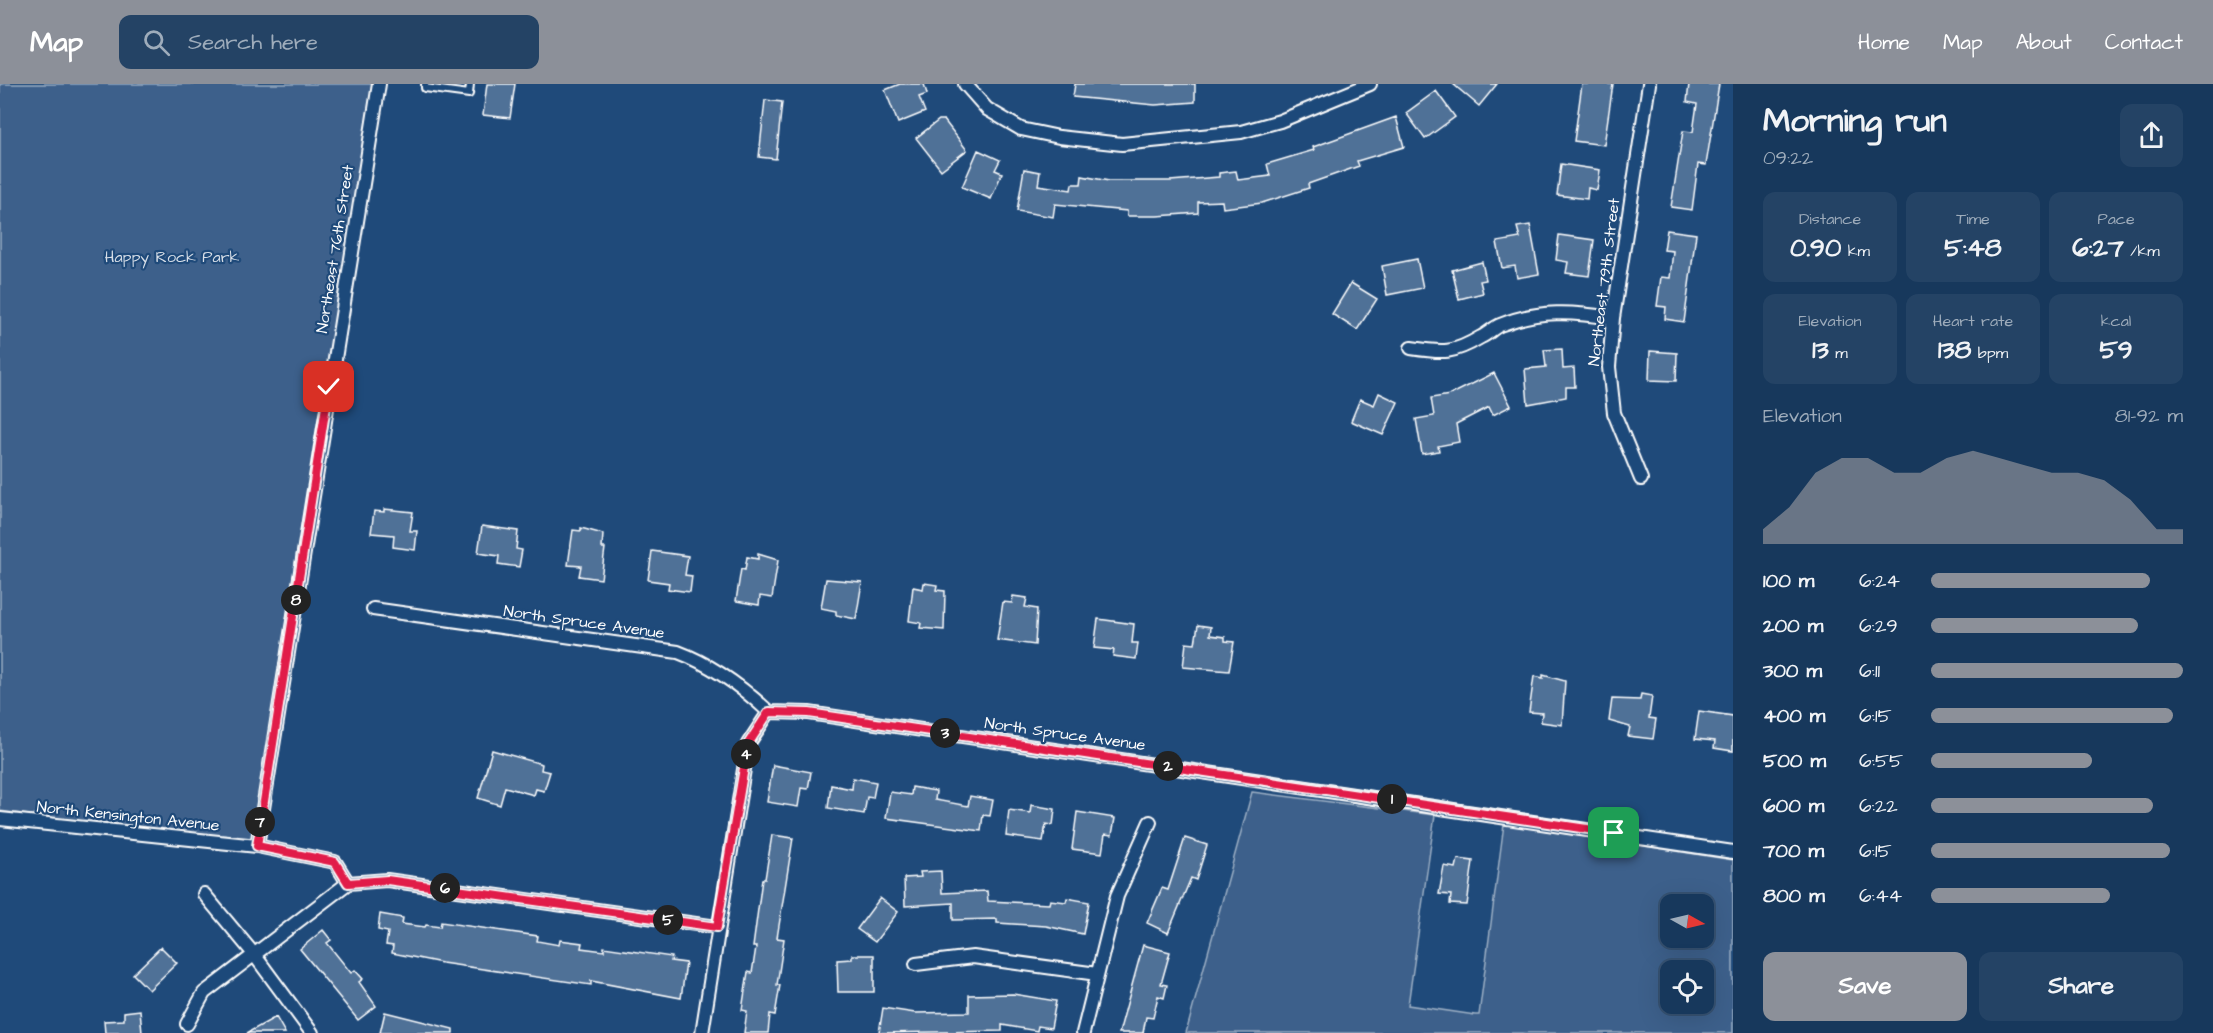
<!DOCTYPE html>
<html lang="en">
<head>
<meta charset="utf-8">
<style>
  :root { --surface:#17385c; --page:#244365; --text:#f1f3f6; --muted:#9eacbb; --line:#365272; --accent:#8c9099 }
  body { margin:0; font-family:"Architects Daughter",sans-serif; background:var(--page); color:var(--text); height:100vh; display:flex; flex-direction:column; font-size:22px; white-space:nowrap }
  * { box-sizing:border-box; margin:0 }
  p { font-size:20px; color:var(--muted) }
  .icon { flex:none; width:33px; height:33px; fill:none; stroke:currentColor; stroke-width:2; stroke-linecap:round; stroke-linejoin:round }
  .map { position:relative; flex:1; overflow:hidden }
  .side { display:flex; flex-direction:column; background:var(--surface); width:480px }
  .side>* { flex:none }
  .needle { width:39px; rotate:98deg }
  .controls { position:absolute; left:1660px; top:810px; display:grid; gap:12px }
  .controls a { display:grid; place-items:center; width:54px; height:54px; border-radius:12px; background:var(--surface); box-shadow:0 6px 24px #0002,0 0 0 2px var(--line); font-size:30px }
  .pin { position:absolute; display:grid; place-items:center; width:51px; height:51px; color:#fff; margin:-26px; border-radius:12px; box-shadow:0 3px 9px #0006 }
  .km { position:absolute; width:30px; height:30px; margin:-15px; border-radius:50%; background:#222; color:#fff; font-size:16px; line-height:30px; text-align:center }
  .round { display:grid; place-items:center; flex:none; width:63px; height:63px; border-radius:12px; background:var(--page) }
  .summary { display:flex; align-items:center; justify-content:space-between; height:102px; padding:0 30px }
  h1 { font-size:33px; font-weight:700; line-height:45px }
  .figures { display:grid; grid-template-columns:repeat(3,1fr); gap:9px; height:102px; padding:6px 30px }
  .figures div { display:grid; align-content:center; border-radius:12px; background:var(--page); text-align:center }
  .figures b { font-size:26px; font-weight:700 }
  .figures small { font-size:16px; font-weight:400 }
  .figures p { font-size:16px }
  .chart { height:168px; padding:12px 30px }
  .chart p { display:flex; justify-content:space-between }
  .chart svg { width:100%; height:108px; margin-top:6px; fill:var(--accent); opacity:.7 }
  .button { display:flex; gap:12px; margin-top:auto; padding:12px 30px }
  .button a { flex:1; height:69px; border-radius:12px; background:var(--accent); color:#fff; font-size:24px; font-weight:700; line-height:69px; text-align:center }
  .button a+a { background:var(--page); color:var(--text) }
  ul { padding:0 30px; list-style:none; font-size:20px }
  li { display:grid; grid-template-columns:96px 72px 1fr; align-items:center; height:45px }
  li i { height:15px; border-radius:8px; background:var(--accent) }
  header { display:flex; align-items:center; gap:36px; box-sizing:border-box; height:84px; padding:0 30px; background:var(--accent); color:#fff }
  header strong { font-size:28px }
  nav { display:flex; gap:33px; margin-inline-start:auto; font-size:21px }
  .search { width:420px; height:54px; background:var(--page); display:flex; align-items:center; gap:15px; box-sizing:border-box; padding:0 21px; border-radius:12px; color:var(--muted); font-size:22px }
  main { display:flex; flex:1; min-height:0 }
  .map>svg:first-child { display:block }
  .green { fill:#3c618b; stroke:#9eb0c5; stroke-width:1.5; fill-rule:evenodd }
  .building { fill:#507197; stroke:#fff; stroke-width:1.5 }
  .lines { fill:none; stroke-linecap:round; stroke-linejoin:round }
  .lane-casing { stroke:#fff; stroke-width:10 }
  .street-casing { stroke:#fff; stroke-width:16 }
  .lane { stroke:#1f4a7a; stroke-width:6 }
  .street { stroke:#1f4a7a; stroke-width:12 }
  .route-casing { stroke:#fff; stroke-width:12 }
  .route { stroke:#e11d48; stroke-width:8 }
  .labels { text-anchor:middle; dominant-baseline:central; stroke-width:4.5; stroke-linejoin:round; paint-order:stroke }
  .street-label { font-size:16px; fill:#fff; stroke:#1f4a7a }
  .park-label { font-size:16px; fill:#d8dfe8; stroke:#1f4a7a }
</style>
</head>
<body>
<header>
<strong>Map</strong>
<div class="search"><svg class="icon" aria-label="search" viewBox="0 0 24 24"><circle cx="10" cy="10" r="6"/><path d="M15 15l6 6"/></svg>Search here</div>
<nav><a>Home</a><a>Map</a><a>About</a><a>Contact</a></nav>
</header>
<main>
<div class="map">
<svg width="1733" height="949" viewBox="0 0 1733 949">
  <rect width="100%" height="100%" fill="#1f4a7a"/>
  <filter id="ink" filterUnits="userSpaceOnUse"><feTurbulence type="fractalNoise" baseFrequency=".0167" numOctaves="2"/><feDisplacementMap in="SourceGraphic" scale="12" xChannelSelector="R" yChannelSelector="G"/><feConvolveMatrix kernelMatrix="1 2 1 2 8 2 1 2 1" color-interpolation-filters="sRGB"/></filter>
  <g filter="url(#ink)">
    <!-- green -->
    <path class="green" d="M0 0H373L257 762 0 727Z
      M1252 708 1435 731 1408 921 1475 931H1479L1504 740 1733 776V949H1186ZM1704 820V854H1671V820ZM1704 886V920H1671V886Z"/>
    <!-- building -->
    <path class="building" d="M487 0H515L510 34 483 31Z
      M900 0H924L927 10 919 13 925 28 898 39 885 6Z
      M1075 0H1195V18L1155 21 1073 13Z
      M1453 0H1497L1479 22Z
      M1582 0H1613L1604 61 1574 57Z
      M1689 0H1719L1706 81 1698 80 1692 126 1671 123 1683 47 1693 48 1697 20 1687 18Z
      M1436 7 1455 33 1425 55 1406 29Z
      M765 16 782 18 776 75 759 73Z
      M1396 33 1404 63 1357 77 1359 82 1308 100 1309 104 1262 119 1223 124 1222 117 1198 118V129L1157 132H1127V127L1055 120 1053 133 1017 127 1024 85 1040 88 1038 101 1071 106 1072 100H1081L1082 92 1109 97H1170L1219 93V89L1236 87 1238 96 1270 92 1267 80 1314 66 1313 63Z
      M939 36H944L967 66 941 86 916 54Z
      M978 66 1000 76 995 86 1002 89 991 115 962 103Z
      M1561 80 1600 86 1597 106 1588 104 1587 115 1557 111Z
      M1530 141 1539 190 1517 194 1515 182 1502 184 1497 158 1520 154 1517 143Z
      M1667 146 1696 150 1684 238 1665 235 1666 223 1657 222 1661 193 1670 194 1673 167 1664 166Z
      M1559 151 1594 156 1589 192 1566 189 1568 178 1556 176Z
      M1417 175 1423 204 1387 211 1382 182Z
      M1482 178 1486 196 1480 197 1483 209 1459 215 1452 186Z
      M1351 199 1377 215 1357 246 1332 230Z
      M1562 265 1563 285 1574 284 1575 303H1566V313L1528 320 1525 285 1546 283 1544 266Z
      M1650 267 1677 269 1676 297 1649 296Z
      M1494 289 1511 322 1493 331 1489 323 1456 340 1459 358 1438 362 1439 367 1422 370 1416 335 1434 332 1431 314 1450 311Z
      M1379 309 1398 318 1383 351 1351 337 1360 315 1374 321Z
      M384 425 413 428 410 447H417L415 466 393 463 394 451 371 449 374 427 384 428Z
      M482 442 518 447 516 465 522 466 519 483 498 480 499 472 478 469Z
      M581 444 603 450 602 464H605L601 495 579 492 581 482 568 481 573 446 581 447Z
      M652 467 688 472 685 491 692 492 690 508 668 505 669 499 648 496Z
      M758 470 778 476 772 514 760 512 759 521 736 517 741 485 745 486 747 473 758 475Z
      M826 495 862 498 856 535 836 531V527L821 524Z
      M924 499 937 501 936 506 945 507 944 546 920 544 921 539 909 537 913 503 923 505Z
      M1013 512 1027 514 1025 523 1037 525 1035 561 997 556 1003 518 1012 519Z
      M1098 535 1134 540 1132 559H1138L1136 575 1113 572 1114 566 1094 564Z
      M1198 541 1211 543 1210 551 1225 553V557L1234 558 1229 587 1183 583 1186 559 1195 560Z
      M1543 591 1565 597 1562 641 1541 638 1542 629 1529 628 1534 592 1543 594Z
      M1641 610 1652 612 1649 634 1656 635 1653 655 1628 652 1630 643 1609 637 1612 615 1640 616Z
      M1699 627 1733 632V667L1714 664 1715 657 1695 655Z
      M492 666 542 680 541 686 550 688 544 707 536 705 534 711 505 703 500 721 478 714Z
      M773 681 811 688 808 705 801 704 798 723 767 718Z
      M853 694 876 698 873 714 867 713 864 730 828 724 831 701 852 705Z
      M912 703 936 707 935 716 968 722 970 712 993 716 990 732 983 731 981 747 886 734 890 708 911 711Z
      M1031 721 1055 725 1053 741 1046 740 1043 757 1006 752 1009 726 1030 729Z
      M1077 728 1115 734 1112 751 1105 750 1102 769 1072 765Z
      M772 751 793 754 777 854 784 855 777 901H780L775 931 770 930 768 949H744L747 927 742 926 748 888 752 889 756 863H753L762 795H765Z
      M1185 754 1207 761 1196 796 1191 794 1168 849 1147 839 1162 804 1168 806Z
      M1458 775 1473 777 1467 821 1450 820 1451 811 1439 810 1444 782 1456 784Z
      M941 787 942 809 987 807 988 817 1049 820 1050 816 1066 818 1067 814 1089 818 1083 850 1046 842 997 839V835L953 836V819L905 822 904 794 921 793 920 788Z
      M880 814 898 828 875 858 857 845Z
      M380 830 403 834 402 840 425 843 426 841 440 843 441 838 538 852 537 857 559 861 560 856 582 859 581 864 604 867V863L672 873 671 877 686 879 681 914 591 897V901L442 879 392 869 393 862 386 861 388 848 378 846Z
      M323 846 331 856 327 859 351 889 355 886 363 895 359 898 376 922 358 936 300 865Z
      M1143 861 1170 868 1161 900 1167 901 1164 914 1158 912 1153 934 1146 933 1143 949H1119Z
      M161 863 177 879 149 906 133 890Z
      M852 871H874V908H838L837 876 852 875Z
      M1013 910 1056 917 1051 944 1038 942 1037 947 1002 941V947L879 949 883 924 915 929 969 928V911Z
      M140 926 142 949H105L104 937 124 936V928Z
      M385 928 453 945V949H380Z
      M276 933 285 949H247Z"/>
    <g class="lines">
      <!-- lane casing -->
      <g class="lane-casing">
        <path id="lane" d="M425 0V4L469 10 470 0"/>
      </g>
      <!-- street casing -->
      <g class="street-casing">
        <path id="street" d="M965 0 987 25 1021 45 1059 53 1122 60 1241 48 1280 37 1370 0
          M1411 264C1443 269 1453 270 1481 253 1488 250 1493 244 1500 241 1539 225 1574 228 1613 234
          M1641 395 1614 329 1609 283 1613 234 1649 0
          M373 525 678 568C713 581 742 603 769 628L809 629 1733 768
          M0 735 257 762 335 778 348 799
          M257 762 379 0
          M204 810 253 869 312 949
          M916 880 973 873 1097 890
          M187 940 204 909 348 799 387 796 717 843
          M702 949 748 660 769 628
          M1083 949 1117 812 1150 738"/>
      </g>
      <!-- lane -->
      <use href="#lane" class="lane"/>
      <!-- street -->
      <use href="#street" class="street"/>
    </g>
  </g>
  <g class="lines" filter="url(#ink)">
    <!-- route casing -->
    <g class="route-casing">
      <path id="route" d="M329 303 257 762 335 778 348 799 387 796 717 843 748 660 769 628 809 629 1614 749"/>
    </g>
    <!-- route -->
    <use href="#route" class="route"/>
  </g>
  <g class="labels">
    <!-- street labels -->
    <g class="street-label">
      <text transform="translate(335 165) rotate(-81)">Northeast 76th Street</text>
      <text transform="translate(1604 198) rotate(-83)">Northeast 79th Street</text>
      <text transform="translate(584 538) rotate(8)">North Spruce Avenue</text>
      <text transform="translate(1065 650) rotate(8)">North Spruce Avenue</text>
      <text transform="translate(128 732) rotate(6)">North Kensington Avenue</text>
    </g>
    <!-- park labels -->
    <g class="park-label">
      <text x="172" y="173">Happy Rock Park</text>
    </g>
  </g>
</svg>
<div class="controls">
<a><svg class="needle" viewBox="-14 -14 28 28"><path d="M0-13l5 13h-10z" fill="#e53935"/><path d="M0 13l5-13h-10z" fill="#9eacbb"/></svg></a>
<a><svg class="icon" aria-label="locate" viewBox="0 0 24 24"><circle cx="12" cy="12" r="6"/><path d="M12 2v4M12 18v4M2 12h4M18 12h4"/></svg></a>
</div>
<div class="pin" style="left:1614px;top:749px;background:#1e9e55"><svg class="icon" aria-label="arrive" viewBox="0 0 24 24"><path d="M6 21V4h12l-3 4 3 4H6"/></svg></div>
<div class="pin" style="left:329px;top:303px;background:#d93025"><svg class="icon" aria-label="check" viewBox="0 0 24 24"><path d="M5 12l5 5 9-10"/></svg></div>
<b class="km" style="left:1392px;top:715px">1</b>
<b class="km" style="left:1168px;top:682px">2</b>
<b class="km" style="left:945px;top:649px">3</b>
<b class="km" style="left:746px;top:670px">4</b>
<b class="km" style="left:668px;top:836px">5</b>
<b class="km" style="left:445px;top:804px">6</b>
<b class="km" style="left:260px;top:738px">7</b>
<b class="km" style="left:296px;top:516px">8</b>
</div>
<section class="side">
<div class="summary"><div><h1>Morning run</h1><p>09:22</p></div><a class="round"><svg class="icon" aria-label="share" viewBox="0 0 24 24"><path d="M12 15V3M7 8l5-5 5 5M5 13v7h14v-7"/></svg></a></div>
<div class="figures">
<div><p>Distance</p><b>0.90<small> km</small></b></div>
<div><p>Time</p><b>5:48</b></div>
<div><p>Pace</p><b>6:27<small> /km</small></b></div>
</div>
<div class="figures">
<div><p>Elevation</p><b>13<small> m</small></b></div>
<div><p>Heart rate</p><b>138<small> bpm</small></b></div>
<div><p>kcal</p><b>59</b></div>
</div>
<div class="chart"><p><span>Elevation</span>81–92 m</p>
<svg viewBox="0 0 160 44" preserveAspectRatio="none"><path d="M0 44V38L10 29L20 15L30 9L40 9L50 15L60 15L70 9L80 6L90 9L100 12L110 15L120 15L130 18L140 26L150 38L160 38V44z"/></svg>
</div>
<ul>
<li><b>100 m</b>6:24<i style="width:87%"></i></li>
<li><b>200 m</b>6:29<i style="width:82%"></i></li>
<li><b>300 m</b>6:11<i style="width:100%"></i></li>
<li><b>400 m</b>6:15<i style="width:96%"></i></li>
<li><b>500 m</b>6:55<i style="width:64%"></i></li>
<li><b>600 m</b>6:22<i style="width:88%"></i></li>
<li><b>700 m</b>6:15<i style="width:95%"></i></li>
<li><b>800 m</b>6:44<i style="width:71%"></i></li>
</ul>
<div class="button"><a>Save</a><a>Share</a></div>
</section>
</main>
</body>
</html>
